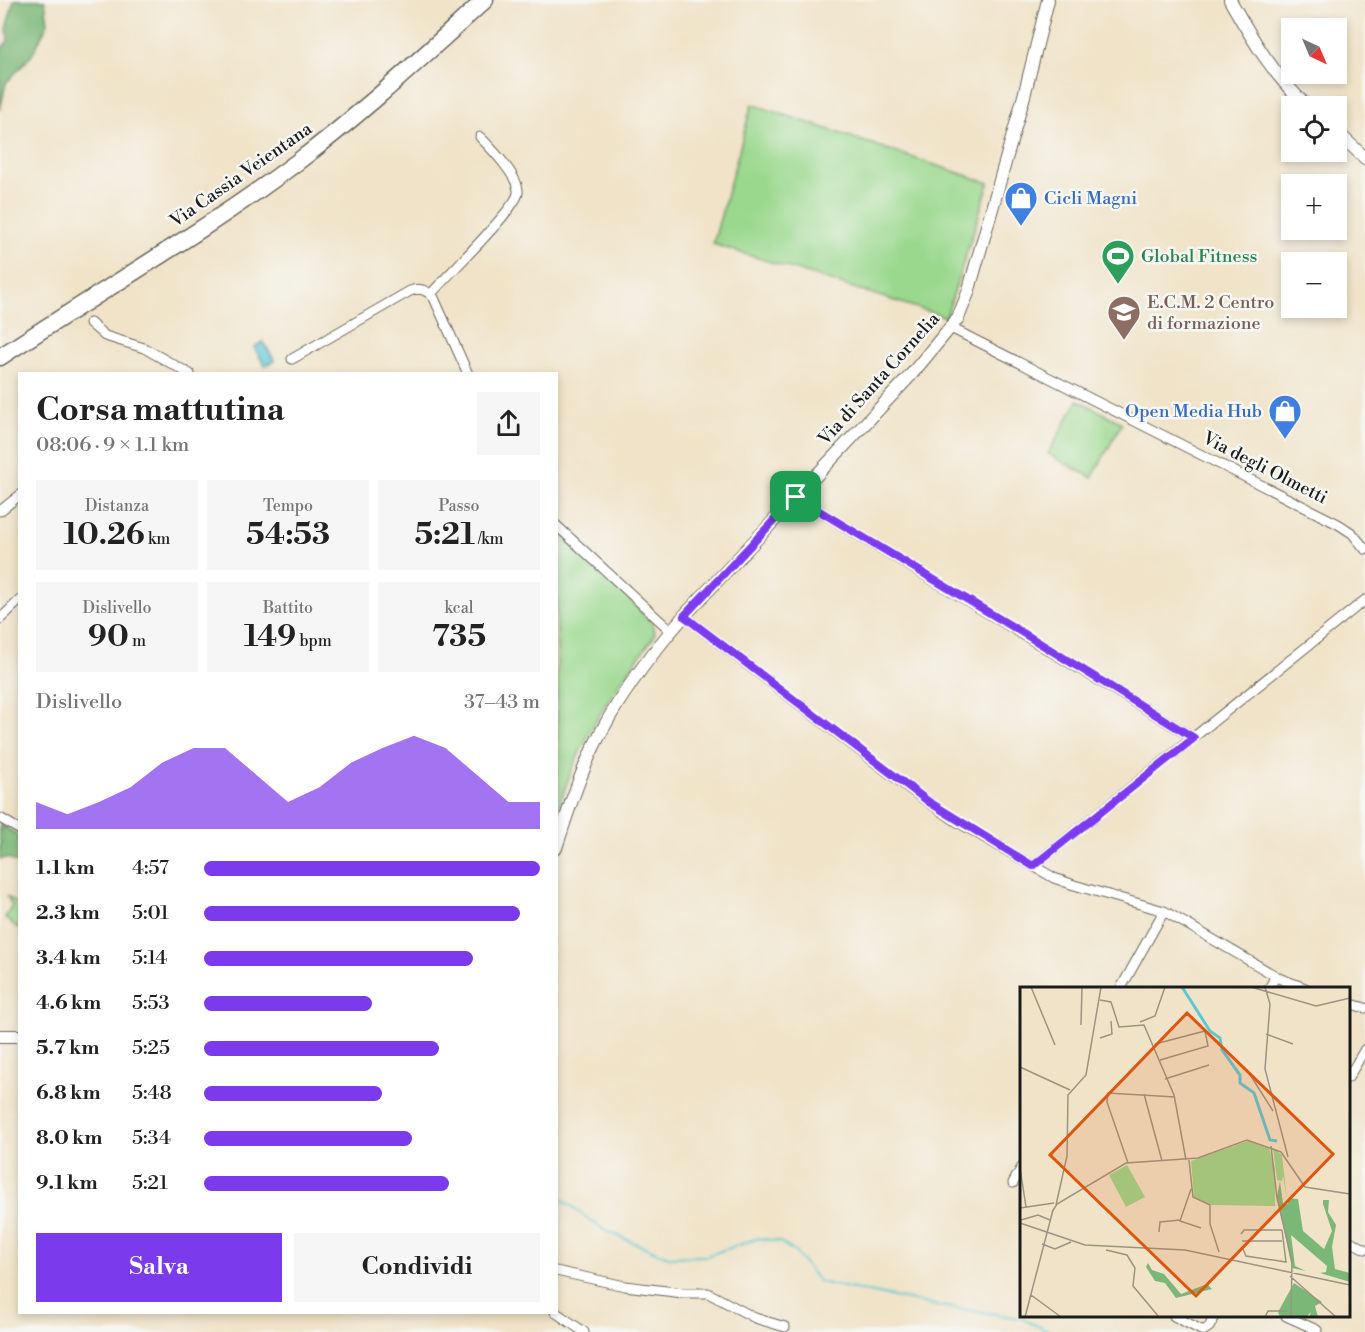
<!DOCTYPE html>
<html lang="it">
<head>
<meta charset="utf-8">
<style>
  :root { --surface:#fff; --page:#f6f6f6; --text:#222; --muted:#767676; --accent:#7c3aed }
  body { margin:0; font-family:"Libre Bodoni",serif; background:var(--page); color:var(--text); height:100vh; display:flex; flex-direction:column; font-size:22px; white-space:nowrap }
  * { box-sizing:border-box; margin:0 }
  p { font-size:20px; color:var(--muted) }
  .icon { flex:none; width:33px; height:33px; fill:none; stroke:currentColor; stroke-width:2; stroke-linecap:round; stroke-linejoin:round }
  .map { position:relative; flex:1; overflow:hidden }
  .drawer { position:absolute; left:18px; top:372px; width:540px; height:942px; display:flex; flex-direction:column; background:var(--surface); border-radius:0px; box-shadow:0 3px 9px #0003 }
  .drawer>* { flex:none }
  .needle { width:39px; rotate:136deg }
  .fabs { position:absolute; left:1281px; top:18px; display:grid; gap:12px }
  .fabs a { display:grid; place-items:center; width:66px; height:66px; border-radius:0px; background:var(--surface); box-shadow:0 3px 9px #0003; font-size:30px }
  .pin { position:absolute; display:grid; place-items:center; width:51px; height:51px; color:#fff; margin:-26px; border-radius:12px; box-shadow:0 3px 9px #0006 }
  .round { display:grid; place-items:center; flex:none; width:63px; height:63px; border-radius:0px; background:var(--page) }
  .headline { display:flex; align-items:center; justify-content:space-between; height:102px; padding:0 18px }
  h1 { font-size:33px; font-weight:800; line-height:45px }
  .figures { display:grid; grid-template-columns:repeat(3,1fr); gap:9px; height:102px; padding:6px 18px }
  .figures div { display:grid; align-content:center; border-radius:0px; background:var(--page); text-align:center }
  .figures b { font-size:30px; font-weight:800 }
  .figures small { font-size:16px; font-weight:400 }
  .figures p { font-size:16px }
  .chart { height:168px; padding:12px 18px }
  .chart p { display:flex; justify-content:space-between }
  .chart svg { width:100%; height:108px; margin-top:6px; fill:var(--accent); opacity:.7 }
  .cta { display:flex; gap:12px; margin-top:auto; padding:12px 18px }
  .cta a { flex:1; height:69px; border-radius:0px; background:var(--accent); color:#fff; font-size:24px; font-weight:800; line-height:69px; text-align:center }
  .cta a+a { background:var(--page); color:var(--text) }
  ul { padding:0 18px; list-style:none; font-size:20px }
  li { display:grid; grid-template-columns:96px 72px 1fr; align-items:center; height:45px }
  li i { height:15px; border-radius:8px; background:var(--accent) }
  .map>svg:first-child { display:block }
  .green { fill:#9ad88d; stroke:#5b7a54; stroke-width:1.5 }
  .forest { fill:#7bb878; stroke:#4c6a4a; stroke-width:1.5 }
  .water { fill:#5cc7d5; stroke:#3c7278; stroke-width:1.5 }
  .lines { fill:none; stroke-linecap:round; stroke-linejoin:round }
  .stream { stroke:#5cc7d5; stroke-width:2 }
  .street-casing { stroke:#666258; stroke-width:11 }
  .secondary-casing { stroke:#666258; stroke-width:14 }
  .highway-casing { stroke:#666258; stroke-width:19 }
  .street { stroke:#fff; stroke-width:9 }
  .secondary { stroke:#fff; stroke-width:12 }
  .highway { stroke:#fff; stroke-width:16 }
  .route-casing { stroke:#fff; stroke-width:12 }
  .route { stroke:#7c3aed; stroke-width:8 }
  .labels { text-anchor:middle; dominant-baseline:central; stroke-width:5; stroke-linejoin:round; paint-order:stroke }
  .street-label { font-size:18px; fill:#1c1c1c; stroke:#f6f6f2 }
  .shop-label { font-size:18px; fill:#366cbe; stroke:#f6f6f2; text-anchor:start }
  .leisure-label { font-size:18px; fill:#27864d; stroke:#f6f6f2; text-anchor:start }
  .education-label { font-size:18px; fill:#785e54; stroke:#f6f6f2; text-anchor:start }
  .inset-river { fill:none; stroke:#5cc7d5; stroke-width:3 }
  .inset-road { fill:none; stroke:#9b9383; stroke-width:1.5 }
  .view { fill:#de560d; fill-opacity:0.15; stroke:#de560d; stroke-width:3 }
  .inset-edge { fill:none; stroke:#1c1c1c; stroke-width:3 }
</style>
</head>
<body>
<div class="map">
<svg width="1365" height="1332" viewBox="0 0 1365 1332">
  <rect width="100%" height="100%" fill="#f6f6f2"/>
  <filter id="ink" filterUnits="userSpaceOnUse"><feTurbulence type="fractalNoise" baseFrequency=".0167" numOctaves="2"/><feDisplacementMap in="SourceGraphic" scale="12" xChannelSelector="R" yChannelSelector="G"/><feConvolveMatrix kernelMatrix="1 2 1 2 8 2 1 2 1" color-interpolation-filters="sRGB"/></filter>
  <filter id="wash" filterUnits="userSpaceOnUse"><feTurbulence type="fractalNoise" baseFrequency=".008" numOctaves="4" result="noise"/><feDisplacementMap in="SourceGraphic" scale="24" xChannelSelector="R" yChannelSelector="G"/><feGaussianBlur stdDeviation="1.35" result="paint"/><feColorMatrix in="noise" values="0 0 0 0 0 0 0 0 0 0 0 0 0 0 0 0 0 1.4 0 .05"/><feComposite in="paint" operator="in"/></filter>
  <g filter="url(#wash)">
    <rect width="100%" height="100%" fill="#f0e3c8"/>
    <!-- green -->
    <path class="green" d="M752 104 989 183 946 317 713 244Z
      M1078 400 1122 423 1092 478 1048 454Z
      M557 530 599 574 623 593 651 622 655 632 653 638C611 692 574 748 557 815Z
      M7 896 19 905V929L5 918 12 906Z"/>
    <!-- forest -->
    <path class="forest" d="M14 0H45L48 23 32 55 6 83 0 110V50L8 41 7 25Z
      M0 824 19 836V864L8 858 0 859Z"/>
    <!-- water -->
    <path class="water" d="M263 342 275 361 265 366 254 347Z"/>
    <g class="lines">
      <!-- stream -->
      <path class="stream" d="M556 1195 604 1230 668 1257 706 1256 759 1238 780 1242 795 1252 819 1282 933 1305 1021 1318 1050 1332"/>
    </g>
  </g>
  <g filter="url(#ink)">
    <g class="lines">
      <!-- street casing -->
      <g class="street-casing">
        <path id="street" d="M431 294C445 277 516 209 518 193 520 178 490 147 480 137
          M90 323 105 336 144 348 190 374
          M951 328 1338 524 1352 533 1365 549
          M292 359 410 291C420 287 427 290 434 298L468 374
          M796 497 1194 738
          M0 511 20 495
          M556 525 671 631
          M684 616 914 792 956 821 1054 878 1074 885 1164 911 1281 979 1305 988
          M0 619 20 600
          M0 818 20 830
          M1033 866 1365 600
          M1121 988 1164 911
          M1269 988 1276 976
          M1348 1003 1365 1008
          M1348 1078 1365 1049
          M1013 1183 1022 1167
          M1348 1240 1365 1249
          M556 1271 625 1286 683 1293H708L755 1318 785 1327
          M555 1312 584 1332
          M1174 1316 1203 1331 1209 1327 1215 1316
          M1286 1316 1317 1330"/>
      </g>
      <!-- secondary casing -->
      <g class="secondary-casing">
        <path id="secondary" d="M1230 0C1252 39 1274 76 1307 106
          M1336 131 1365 158
          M556 848C567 814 578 780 593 748 616 700 649 656 684 616L910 376 958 318 968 293 1024 96 1048 0
          M0 1036H20"/>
      </g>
      <!-- highway casing -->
      <g class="highway-casing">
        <path id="highway" d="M0 357C99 292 202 233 296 163 363 113 423 56 485 0"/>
      </g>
      <!-- street -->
      <use href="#street" class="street"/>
      <!-- secondary -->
      <use href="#secondary" class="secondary"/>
      <!-- highway -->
      <use href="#highway" class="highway"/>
    </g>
  </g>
  <g class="lines" filter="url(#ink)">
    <!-- route casing -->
    <g class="route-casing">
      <path id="route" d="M796 497 1028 636 1194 738 1033 866 929 802 684 616Z"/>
    </g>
    <!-- route -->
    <use href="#route" class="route"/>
  </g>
  <!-- icons -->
  <defs>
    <g id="shop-pin" transform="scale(1.725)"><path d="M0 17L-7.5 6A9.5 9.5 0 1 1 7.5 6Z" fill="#3f7fe0" stroke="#f6f6f2"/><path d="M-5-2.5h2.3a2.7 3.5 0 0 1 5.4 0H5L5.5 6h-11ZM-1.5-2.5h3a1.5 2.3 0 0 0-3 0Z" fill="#fff"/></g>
    <g id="stadium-pin" transform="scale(1.725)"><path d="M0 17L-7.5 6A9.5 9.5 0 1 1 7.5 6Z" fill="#2e9e5b" stroke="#f6f6f2"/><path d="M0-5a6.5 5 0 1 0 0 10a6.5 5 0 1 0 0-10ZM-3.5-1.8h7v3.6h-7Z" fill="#fff"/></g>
    <g id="school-pin" transform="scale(1.725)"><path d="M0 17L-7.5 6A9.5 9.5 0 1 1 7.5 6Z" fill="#8d6e63" stroke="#f6f6f2"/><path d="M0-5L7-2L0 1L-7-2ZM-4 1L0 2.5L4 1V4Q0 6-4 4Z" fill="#fff"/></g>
  </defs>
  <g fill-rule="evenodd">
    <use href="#shop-pin" x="1021" y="198"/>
    <use href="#stadium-pin" x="1118" y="256"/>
    <use href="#school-pin" x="1124" y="312"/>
    <use href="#shop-pin" x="1285" y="411"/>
  </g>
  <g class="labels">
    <!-- street labels -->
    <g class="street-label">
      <text transform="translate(241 175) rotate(-35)">Via Cassia Veientana</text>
      <text transform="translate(879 379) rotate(-48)">Via di Santa Cornelia</text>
      <text transform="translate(1265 468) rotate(27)">Via degli Olmetti</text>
    </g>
    <!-- shop labels -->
    <g class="shop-label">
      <text x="1044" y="198">Cicli Magni</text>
      <text x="1262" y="411" text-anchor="end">Open Media Hub</text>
    </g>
    <!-- leisure labels -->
    <g class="leisure-label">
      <text x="1141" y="256">Global Fitness</text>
    </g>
    <!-- education labels -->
    <g class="education-label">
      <text x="1147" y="302">E.C.M. 2 Centro<tspan x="1147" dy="21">di formazione</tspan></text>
    </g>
  </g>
  <!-- overview -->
  <g transform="translate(1020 987)">
    <rect width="330" height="330" fill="#f0e3c8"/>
    <path d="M228 154 249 161 255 181V219L191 218 174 210 171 174ZM253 161 262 168 267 213 263 189 262 194 257 193ZM107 178 125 210 106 220 89 188Z" fill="#9ad88d"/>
    <path d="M260 194 263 217H268V211L278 212 283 244 304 262 312 244 303 217V213H309L308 225 316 238 312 260 315 282 330 286V295L300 286 306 285 307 279 271 248 275 279 286 284 272 281 257 209ZM128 276 132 283 144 287 161 307 187 297 192 302 156 311 145 296 135 294 126 280ZM274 296 302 315 295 319 298 330H289L291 325 286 330H260L258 325Z" fill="#7bb878"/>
    <path class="inset-river" d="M162 0 190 44 200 51 202 63 220 88V96L234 106 250 153 257 154"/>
    <path class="inset-road" d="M11 0 35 58M231 0 296 19 330 11M245 0 250 17 245 82 268 170M80 13 91 15 99 40 124 38 154 108 166 173M120 35 135 29 145 0M61 38 62 0M246 47 273 57M80 51 92 47 91 34M135 57 185 44 188 59 140 73M0 80 50 103M229 86 253 124M145 92 189 78M124 107 142 174M251 159 257 211 272 274 271 330M169 173 173 210 190 218V237L199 265M108 176 87 115 88 106 155 110M0 181 6 220M171 202 160 234 181 241M36 218 47 169 48 108 66 88 81 0M0 221 34 216M32 225 37 217 106 176 178 171 227 153 261 165 285 200 330 207M1 233 18 228 30 233M0 236 65 258 165 263 330 298M139 245 140 235 160 233M221 247 224 243H262M222 254H262M22 257 35 262 51 255M223 262 226 269 266 275 262 243M86 263 107 268 115 281 113 299 139 330M270 289 316 330M11 308 41 330M5 330 33 223M245 330 248 324H268"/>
    <path class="view" d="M167 26 313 167 176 309 30 168Z"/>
    <rect width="330" height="330" class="inset-edge"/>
  </g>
</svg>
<div class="fabs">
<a><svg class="needle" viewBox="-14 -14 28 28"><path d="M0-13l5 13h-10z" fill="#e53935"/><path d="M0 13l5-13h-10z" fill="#767676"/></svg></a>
<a><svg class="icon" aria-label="locate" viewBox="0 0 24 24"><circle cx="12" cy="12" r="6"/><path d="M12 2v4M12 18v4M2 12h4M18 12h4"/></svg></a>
<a>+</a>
<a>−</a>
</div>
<div class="pin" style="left:796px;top:497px;background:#1e9e55"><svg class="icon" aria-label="arrive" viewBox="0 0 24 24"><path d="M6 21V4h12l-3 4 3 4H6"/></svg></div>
<section class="drawer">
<div class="headline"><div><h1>Corsa mattutina</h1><p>08:06 · 9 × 1.1 km</p></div><a class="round"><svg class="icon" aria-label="share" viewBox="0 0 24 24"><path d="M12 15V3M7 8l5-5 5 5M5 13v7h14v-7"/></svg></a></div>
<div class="figures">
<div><p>Distanza</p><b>10.26<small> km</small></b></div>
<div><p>Tempo</p><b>54:53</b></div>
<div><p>Passo</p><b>5:21<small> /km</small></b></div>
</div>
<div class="figures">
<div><p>Dislivello</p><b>90<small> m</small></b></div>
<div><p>Battito</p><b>149<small> bpm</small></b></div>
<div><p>kcal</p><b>735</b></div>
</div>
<div class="chart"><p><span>Dislivello</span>37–43 m</p>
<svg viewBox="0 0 160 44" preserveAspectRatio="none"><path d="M0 44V33L10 38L20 33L30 27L40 17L50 11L60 11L70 22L80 33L90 27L100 17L110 11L120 6L130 11L140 22L150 33L160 33V44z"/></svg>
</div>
<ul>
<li><b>1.1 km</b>4:57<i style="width:100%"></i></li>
<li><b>2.3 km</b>5:01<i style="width:94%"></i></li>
<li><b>3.4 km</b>5:14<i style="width:80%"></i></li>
<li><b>4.6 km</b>5:53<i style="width:50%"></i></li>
<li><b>5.7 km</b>5:25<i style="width:70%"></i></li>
<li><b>6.8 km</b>5:48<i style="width:53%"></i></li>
<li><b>8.0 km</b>5:34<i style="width:62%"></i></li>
<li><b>9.1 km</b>5:21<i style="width:73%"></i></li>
</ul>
<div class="cta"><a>Salva</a><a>Condividi</a></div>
</section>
</div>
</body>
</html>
